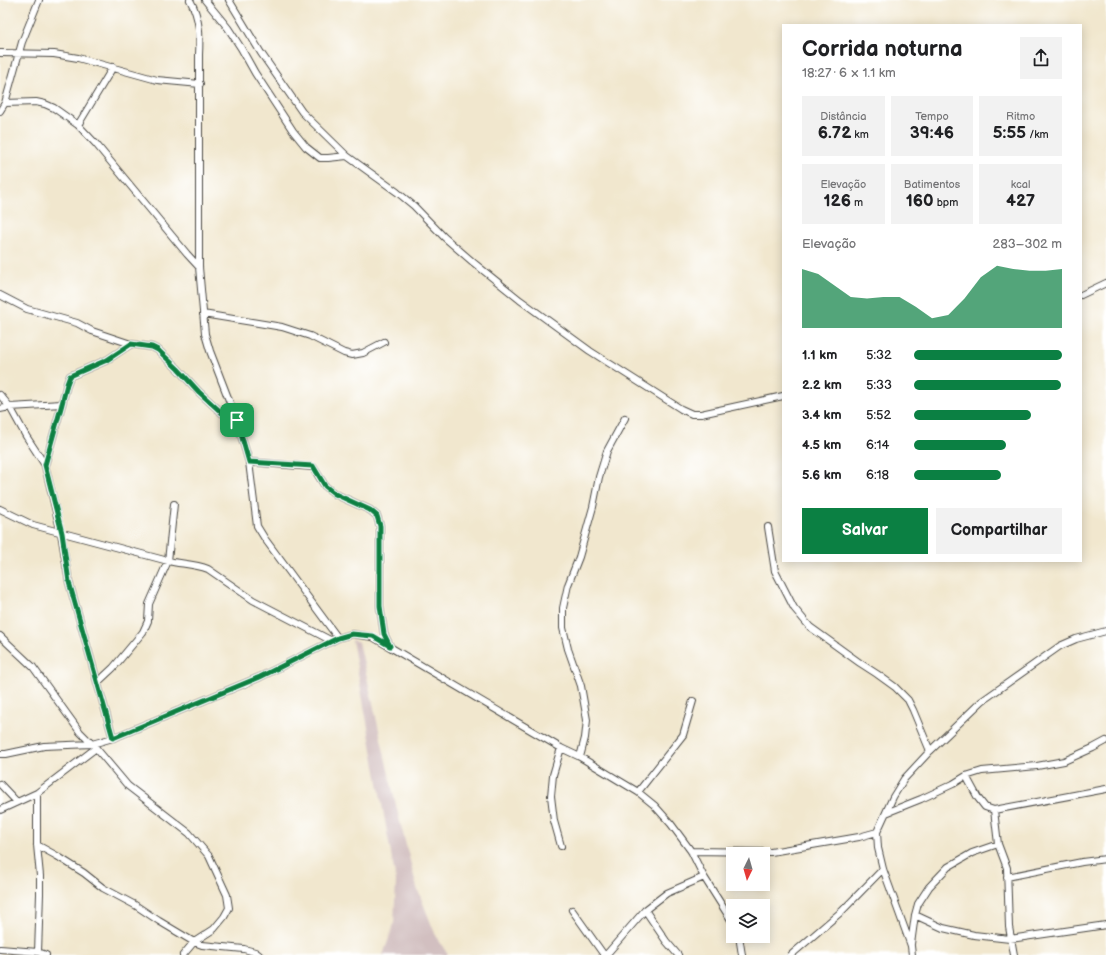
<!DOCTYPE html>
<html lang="pt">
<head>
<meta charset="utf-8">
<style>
  :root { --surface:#fff; --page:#f2f2f2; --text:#202124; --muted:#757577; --accent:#0b8043 }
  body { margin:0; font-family:"Balsamiq Sans",sans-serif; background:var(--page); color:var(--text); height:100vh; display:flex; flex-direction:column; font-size:15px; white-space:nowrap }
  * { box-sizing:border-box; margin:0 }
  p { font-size:13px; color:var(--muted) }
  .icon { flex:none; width:22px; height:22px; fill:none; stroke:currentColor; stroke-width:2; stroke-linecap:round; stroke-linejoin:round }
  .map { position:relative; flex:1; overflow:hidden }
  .side { position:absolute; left:782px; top:24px; width:300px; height:538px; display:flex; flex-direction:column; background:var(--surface); border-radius:0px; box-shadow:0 2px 10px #0003 }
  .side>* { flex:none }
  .needle { width:26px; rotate:185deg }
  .buttons { position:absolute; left:726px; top:847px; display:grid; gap:8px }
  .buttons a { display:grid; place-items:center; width:44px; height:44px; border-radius:0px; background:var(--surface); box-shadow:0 2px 10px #0003; font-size:20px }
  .pin { position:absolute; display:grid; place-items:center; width:34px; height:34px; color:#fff; margin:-17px; border-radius:8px; box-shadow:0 2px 6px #0006 }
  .round { display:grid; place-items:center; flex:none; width:42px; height:42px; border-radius:0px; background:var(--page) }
  .summary { display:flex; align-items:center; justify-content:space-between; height:68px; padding:0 20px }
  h1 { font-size:22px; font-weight:700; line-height:30px }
  .stats { display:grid; grid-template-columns:repeat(3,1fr); gap:6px; height:68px; padding:4px 20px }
  .stats div { display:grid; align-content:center; border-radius:0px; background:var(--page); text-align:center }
  .stats b { font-size:17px; font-weight:700 }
  .stats small { font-size:11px; font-weight:400 }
  .stats p { font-size:11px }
  .chart { height:112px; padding:8px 20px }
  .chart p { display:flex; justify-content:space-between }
  .chart svg { width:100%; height:72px; margin-top:4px; fill:var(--accent); opacity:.7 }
  .action { display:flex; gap:8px; margin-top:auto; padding:8px 20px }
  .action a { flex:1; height:46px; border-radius:0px; background:var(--accent); color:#fff; font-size:16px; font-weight:700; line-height:46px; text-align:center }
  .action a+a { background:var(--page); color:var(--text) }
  ul { padding:0 20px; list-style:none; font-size:13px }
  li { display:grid; grid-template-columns:64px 48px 1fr; align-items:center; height:30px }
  li i { height:10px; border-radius:5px; background:var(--accent) }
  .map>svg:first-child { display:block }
  .industrial { fill:#d2bfc0 }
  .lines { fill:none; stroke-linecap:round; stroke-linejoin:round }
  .minor-casing { stroke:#494743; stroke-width:8 }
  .minor { stroke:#fff; stroke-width:6 }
  .route-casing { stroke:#fff; stroke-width:8 }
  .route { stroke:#0b8043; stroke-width:5 }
</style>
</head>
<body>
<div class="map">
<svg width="1106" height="955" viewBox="0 0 1106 955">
  <rect width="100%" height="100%" fill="#fff"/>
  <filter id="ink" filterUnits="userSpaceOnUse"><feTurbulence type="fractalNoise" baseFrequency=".025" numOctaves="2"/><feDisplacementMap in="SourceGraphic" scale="8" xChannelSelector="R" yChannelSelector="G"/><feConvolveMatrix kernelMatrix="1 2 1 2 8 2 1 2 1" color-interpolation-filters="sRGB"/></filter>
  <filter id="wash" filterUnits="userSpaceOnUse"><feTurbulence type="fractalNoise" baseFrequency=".012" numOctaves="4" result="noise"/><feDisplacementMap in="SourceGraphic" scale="16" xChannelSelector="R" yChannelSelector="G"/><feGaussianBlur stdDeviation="0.9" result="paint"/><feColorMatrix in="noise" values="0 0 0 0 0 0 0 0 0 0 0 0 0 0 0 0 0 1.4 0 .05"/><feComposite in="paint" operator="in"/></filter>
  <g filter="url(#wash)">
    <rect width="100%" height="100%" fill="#f1e7ce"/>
    <!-- industrial -->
    <path class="industrial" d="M352 640 359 642 398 814 417 888 436 936 448 955H383L394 924 396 881Z"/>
  </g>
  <g filter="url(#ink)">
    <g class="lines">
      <!-- minor casing -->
      <g class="minor-casing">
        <path id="minor" d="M190 0C200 18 200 35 199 55V267L205 334 210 351 237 421 249 462 257 526 265 539 338 638
          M205 0 228 28 241 48 255 73 293 131 306 147 320 158H328L347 156
          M229 0 261 53 302 112 347 156 397 192 414 206 444 237 474 263 520 300 590 351 681 409 692 414H701L783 396
          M0 53 54 54 78 58 157 80 200 84
          M5 103 36 102 45 104 54 108 78 125 96 144 187 254 199 267
          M0 111 5 103 22 42 39 0
          M78 125 113 67
          M0 295 27 309 77 323 92 331 131 344 152 347 158 350 178 369 199 392 222 413 237 421
          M1081 295 1106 283
          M203 314 282 327 310 336 344 353 352 355 363 353 384 342
          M0 395 10 407 26 436 45 465 61 533 69 582 113 738
          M0 409 10 407 62 404
          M249 462 313 467 325 486 335 494 370 510 377 516 380 526V606L384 634 390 646
          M45 465 62 404 67 384 70 376 107 360 131 344
          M0 509 33 525 168 561C181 564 195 564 208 569L253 600 332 641
          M768 527 775 571 794 608 810 627 860 663 877 674 895 687 908 700 913 710 930 751
          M0 636 33 667 80 732 96 748 128 786 189 833 209 856 227 895 229 908 224 917 214 929 194 942 183 955
          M98 682 113 668 143 632 148 621 149 604 168 561 174 504
          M561 748 553 775 551 796 554 821 561 846
          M0 754H6L44 746 92 744 113 738 260 677 338 638 352 634 373 637 561 748 580 757 638 792 654 805 671 824 691 851 704 877 733 923
          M580 757 585 738 587 720 581 686 568 649 563 628V608L568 585 579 557 593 507 599 477 607 451 625 418
          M966 776 978 798 985 807 994 810 998 844 1007 868 1009 927 1014 955
          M0 784 17 802
          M638 792 683 735 693 701
          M37 793V845L40 876V894L38 952
          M0 810 37 793 96 748
          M994 810 1106 789
          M886 813 921 799 953 784 966 776 982 771 1037 766 1064 761 1093 748 1106 741
          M37 845 57 856 84 873 103 888 135 905 159 921 194 942 202 945 244 949 255 952 259 955
          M691 851 771 852 859 837 877 832
          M1007 877 1082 862 1106 859
          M572 910 604 955
          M645 910 666 941 678 955
          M915 915 943 928 974 935 1010 939 1106 925
          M739 936 742 955
          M911 944 915 915 918 904 929 887 948 867 972 853 998 844
          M0 949 38 952 46 955
          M606 955 645 910 667 893 704 877
          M791 955 842 911 883 869
          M912 955 911 946 883 869 878 848 877 832 893 797 904 779 930 751 982 701 1060 646 1076 639 1106 631"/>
      </g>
      <!-- minor -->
      <use href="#minor" class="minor"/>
    </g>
  </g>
  <g class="lines" filter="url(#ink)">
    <!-- route casing -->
    <g class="route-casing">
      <path id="route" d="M131 344 152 347 158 350 178 369 199 392 222 413 237 420 249 462 313 466 325 486 335 494 370 510 377 516 380 526V606L384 634 390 646 373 636 352 634 338 638 260 677 113 738 69 582 62 533 45 465 62 404 67 384 70 376 107 360Z"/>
    </g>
    <!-- route -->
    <use href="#route" class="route"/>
  </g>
</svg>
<div class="buttons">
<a><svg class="needle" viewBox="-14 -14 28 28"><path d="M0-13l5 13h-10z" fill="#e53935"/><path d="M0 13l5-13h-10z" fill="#757577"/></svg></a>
<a><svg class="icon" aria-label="layers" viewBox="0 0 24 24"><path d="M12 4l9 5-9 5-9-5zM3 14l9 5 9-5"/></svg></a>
</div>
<div class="pin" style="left:237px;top:420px;background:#1e9e55"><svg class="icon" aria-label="arrive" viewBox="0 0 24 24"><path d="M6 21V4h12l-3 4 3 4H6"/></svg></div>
<section class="side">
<div class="summary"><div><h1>Corrida noturna</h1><p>18:27 · 6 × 1.1 km</p></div><a class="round"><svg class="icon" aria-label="share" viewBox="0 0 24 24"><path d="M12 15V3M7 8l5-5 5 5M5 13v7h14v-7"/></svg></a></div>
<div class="stats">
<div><p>Distância</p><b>6.72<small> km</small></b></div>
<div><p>Tempo</p><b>39:46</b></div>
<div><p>Ritmo</p><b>5:55<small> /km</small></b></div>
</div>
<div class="stats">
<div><p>Elevação</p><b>126<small> m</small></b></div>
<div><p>Batimentos</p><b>160<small> bpm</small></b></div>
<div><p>kcal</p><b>427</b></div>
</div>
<div class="chart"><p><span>Elevação</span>283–302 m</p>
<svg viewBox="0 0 160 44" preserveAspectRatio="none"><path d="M0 44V8L10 11L20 18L30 25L40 26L50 25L60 25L70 31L80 38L90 36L100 26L110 13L120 6L130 8L140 9L150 9L160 8V44z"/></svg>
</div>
<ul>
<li><b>1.1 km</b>5:32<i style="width:100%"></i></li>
<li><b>2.2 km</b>5:33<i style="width:99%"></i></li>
<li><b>3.4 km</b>5:52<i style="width:79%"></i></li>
<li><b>4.5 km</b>6:14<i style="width:62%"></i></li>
<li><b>5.6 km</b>6:18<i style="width:59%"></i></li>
</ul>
<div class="action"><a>Salvar</a><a>Compartilhar</a></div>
</section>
</div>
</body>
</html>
